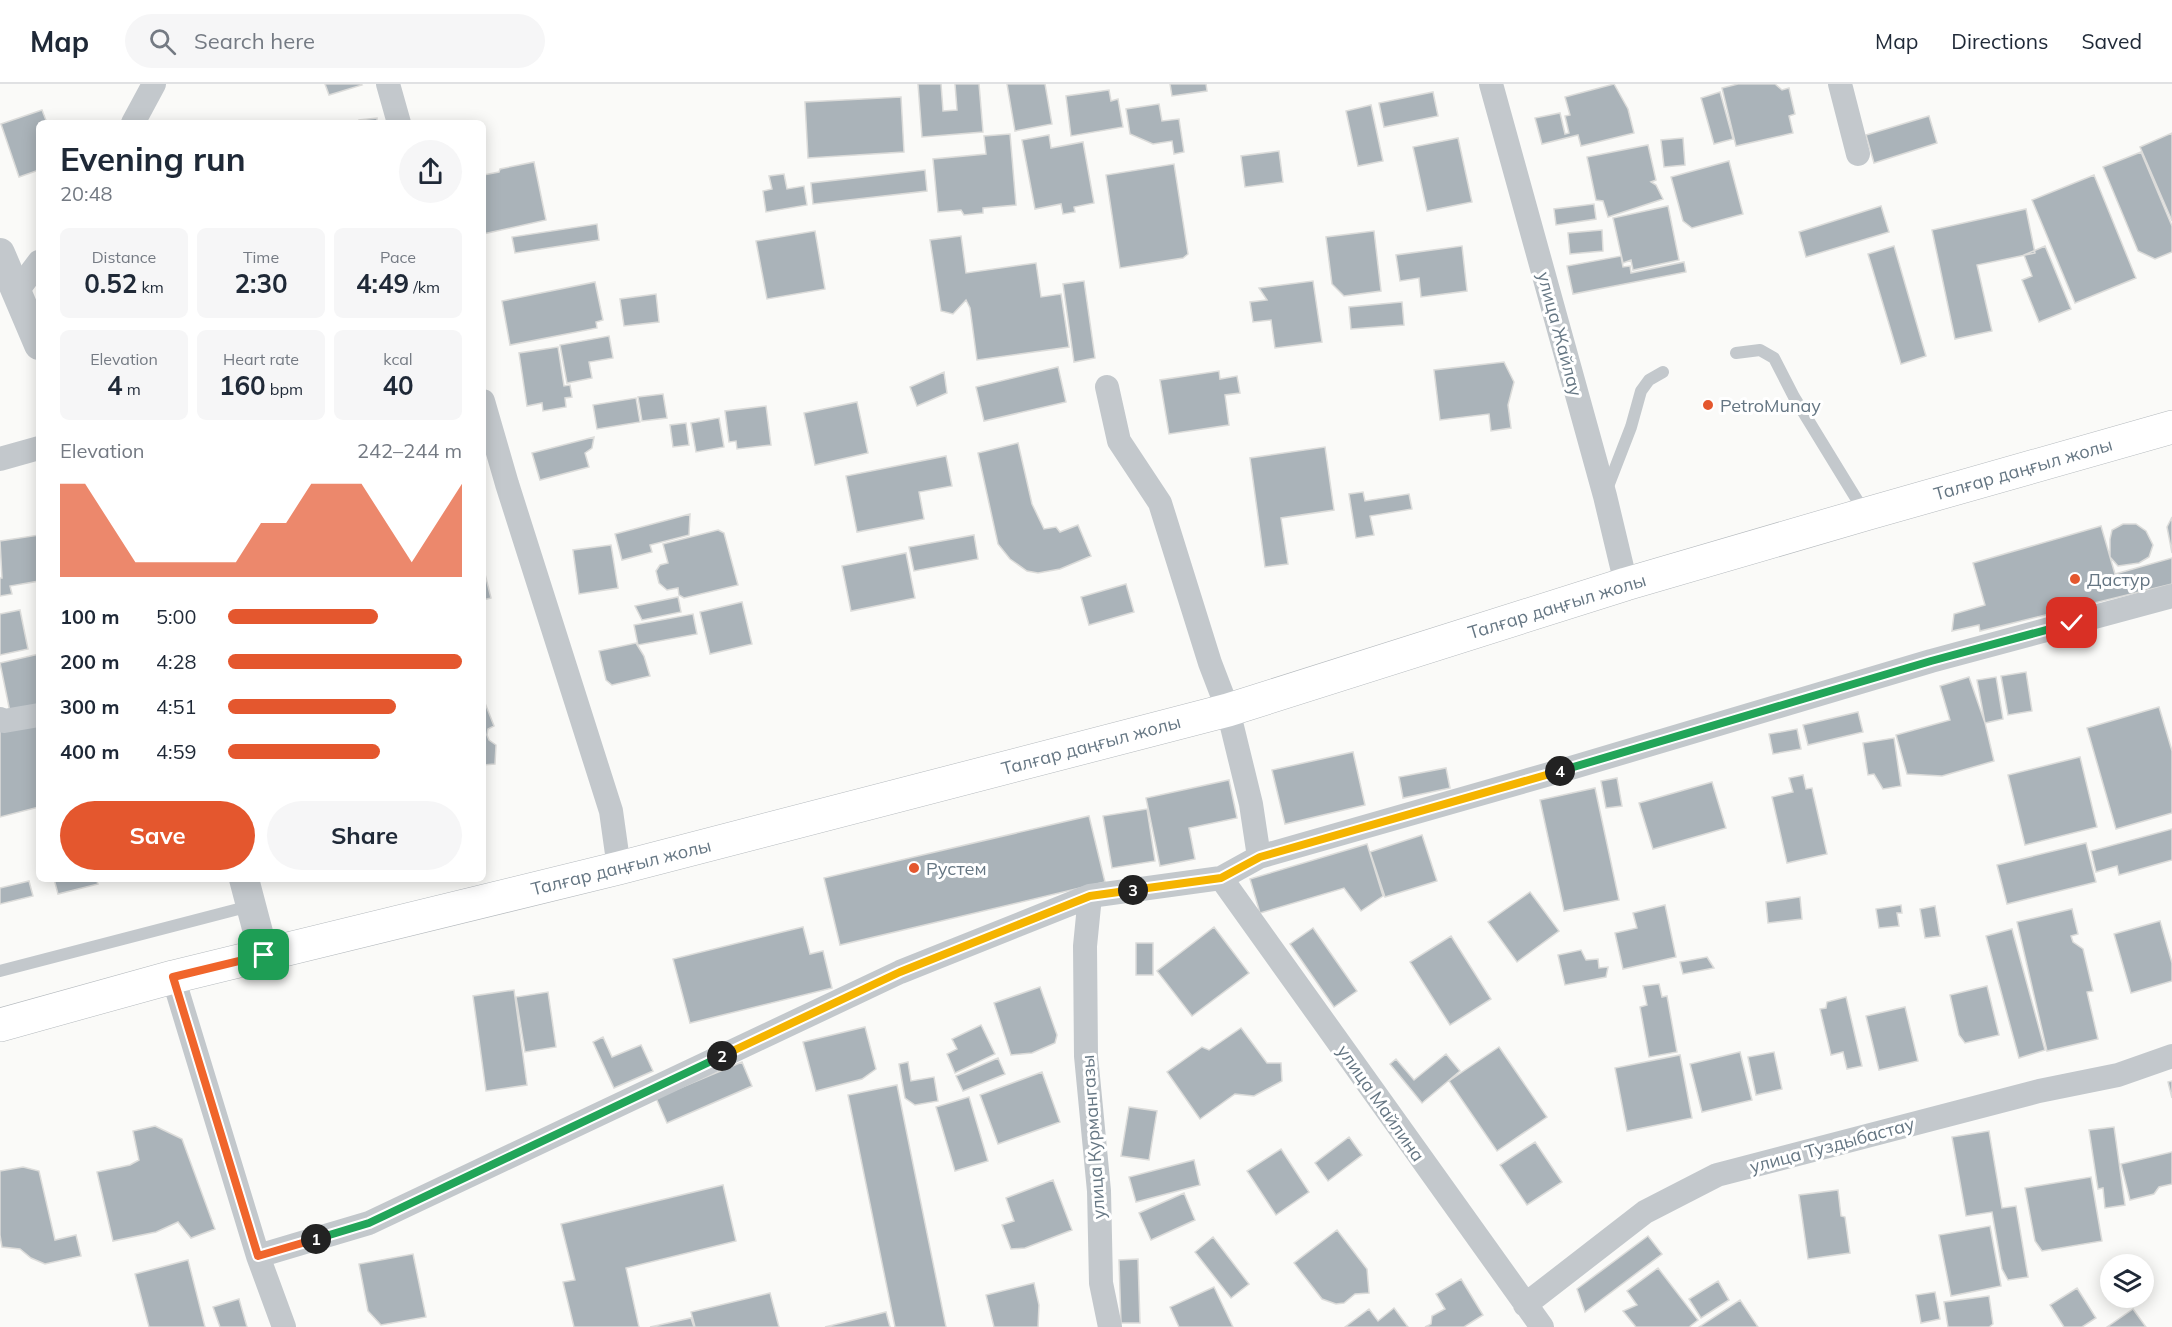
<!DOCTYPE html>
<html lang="en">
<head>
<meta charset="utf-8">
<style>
  :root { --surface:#fff; --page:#f6f6f7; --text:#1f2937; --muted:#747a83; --line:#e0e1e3; --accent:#e4572e }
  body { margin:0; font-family:Mulish,sans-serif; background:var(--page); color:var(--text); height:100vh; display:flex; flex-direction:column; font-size:22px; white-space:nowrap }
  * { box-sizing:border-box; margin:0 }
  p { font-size:20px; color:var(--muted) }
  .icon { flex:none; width:33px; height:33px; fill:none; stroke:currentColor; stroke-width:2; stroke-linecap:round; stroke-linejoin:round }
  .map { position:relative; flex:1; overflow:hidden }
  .sheet { position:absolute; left:36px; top:36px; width:450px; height:762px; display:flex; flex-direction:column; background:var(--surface); border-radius:9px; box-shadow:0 3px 15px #0003 }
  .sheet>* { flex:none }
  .tools { position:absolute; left:2100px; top:1170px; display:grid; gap:12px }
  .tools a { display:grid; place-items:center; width:54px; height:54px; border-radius:50%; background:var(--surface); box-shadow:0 3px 15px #0003; font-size:30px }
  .pin { position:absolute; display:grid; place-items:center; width:51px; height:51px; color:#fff; margin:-26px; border-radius:12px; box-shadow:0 3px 9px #0006 }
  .km { position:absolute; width:30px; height:30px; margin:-15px; border-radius:50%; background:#222; color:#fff; font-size:16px; line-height:30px; text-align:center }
  .round { display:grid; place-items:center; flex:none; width:63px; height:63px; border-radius:32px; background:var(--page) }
  .headline { display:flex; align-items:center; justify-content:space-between; height:102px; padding:0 24px }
  h1 { font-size:33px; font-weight:700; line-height:45px }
  .metrics { display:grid; grid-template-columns:repeat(3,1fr); gap:9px; height:102px; padding:6px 24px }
  .metrics div { display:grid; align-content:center; border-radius:9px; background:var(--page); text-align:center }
  .metrics b { font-size:26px; font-weight:700 }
  .metrics small { font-size:16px; font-weight:400 }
  .metrics p { font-size:16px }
  .chart { height:168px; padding:12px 24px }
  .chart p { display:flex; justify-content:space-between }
  .chart svg { width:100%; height:108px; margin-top:6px; fill:var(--accent); opacity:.7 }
  .cta { display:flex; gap:12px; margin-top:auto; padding:12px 24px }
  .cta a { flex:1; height:69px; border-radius:36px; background:var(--accent); color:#fff; font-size:24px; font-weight:700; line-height:69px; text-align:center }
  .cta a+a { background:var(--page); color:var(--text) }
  ul { padding:0 24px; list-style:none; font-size:20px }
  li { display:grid; grid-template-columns:96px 72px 1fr; align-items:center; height:45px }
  li i { height:15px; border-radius:8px; background:var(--accent) }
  header { display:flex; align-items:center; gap:36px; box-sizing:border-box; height:84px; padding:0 30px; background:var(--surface); border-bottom:2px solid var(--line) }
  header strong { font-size:28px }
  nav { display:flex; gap:33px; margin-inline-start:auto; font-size:21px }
  .search { width:420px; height:54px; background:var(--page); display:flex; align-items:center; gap:15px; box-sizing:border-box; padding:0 21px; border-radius:33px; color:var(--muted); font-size:22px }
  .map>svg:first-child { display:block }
  .building { fill:#aab3b9; stroke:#dcdcda; stroke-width:1.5 }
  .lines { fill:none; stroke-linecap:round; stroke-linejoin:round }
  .primary-casing { stroke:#b5babe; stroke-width:34 }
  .service { stroke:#c3c8cc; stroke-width:12 }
  .minor { stroke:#c3c8cc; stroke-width:24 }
  .tertiary { stroke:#c3c8cc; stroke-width:30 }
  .primary { stroke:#fff; stroke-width:33 }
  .split-1-casing { stroke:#fff; stroke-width:12 }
  .split-2-casing { stroke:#fff; stroke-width:12 }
  .split-3-casing { stroke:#fff; stroke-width:12 }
  .split-4-casing { stroke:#fff; stroke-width:12 }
  .split-5-casing { stroke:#fff; stroke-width:12 }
  .split-1 { stroke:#f0652b; stroke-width:8 }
  .split-2 { stroke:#22a559; stroke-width:8 }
  .split-3 { stroke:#f5b400; stroke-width:8 }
  .split-4 { stroke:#f5b400; stroke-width:8 }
  .split-5 { stroke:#22a559; stroke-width:8 }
  .poi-dot { fill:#e4572e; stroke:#fff; stroke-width:2 }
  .labels { text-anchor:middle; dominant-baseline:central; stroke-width:6; stroke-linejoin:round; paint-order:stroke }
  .street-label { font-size:18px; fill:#657683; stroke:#fff }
  .poi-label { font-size:18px; fill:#657683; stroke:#fff; text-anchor:start }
</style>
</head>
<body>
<header>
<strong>Map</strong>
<div class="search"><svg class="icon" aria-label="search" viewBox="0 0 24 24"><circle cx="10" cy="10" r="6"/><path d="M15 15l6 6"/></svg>Search here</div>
<nav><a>Map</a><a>Directions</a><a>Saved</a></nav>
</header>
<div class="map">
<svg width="2172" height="1243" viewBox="0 0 2172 1243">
  <rect width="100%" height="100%" fill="#fafaf8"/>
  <!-- building -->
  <path class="building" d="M325 0H361L362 1 329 11Z
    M918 0H941L943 27 957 26 955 0H979L983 48 922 53Z
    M1007 0H1045L1052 40 1015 47Z
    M1170 0H1206L1207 7 1172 12Z
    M1614 0 1628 25 1634 49 1581 62 1578 51 1542 60 1535 34 1560 29 1565 50 1569 49 1565 32 1570 31 1565 13Z
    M1738 0H1775L1782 6 1789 4 1795 30 1789 32 1793 49 1736 62 1722 4Z
    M1109 6 1111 17 1118 15 1123 43 1071 52 1066 12Z
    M1433 8 1438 32 1384 43 1379 19Z
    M1720 8 1733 55 1714 60 1701 14Z
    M901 13 904 68 808 74 805 18Z
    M1159 20 1162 37 1179 35 1184 68 1174 70 1172 57 1153 60 1130 50 1126 25Z
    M1371 21 1383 77 1358 82 1346 27Z
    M42 26 47 39H39V86L19 93 1 40Z
    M1929 32 1937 59 1874 79 1866 51Z
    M377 34V39H359V36Z
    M2172 49V137L2140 63Z
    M1010 50 1016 121 983 124V129L964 131 961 126 938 128 933 75 986 70 984 52Z
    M1049 51 1051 64 1083 58 1094 119 1074 123 1075 128 1063 130 1061 120 1035 125 1022 56Z
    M1458 54 1472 118 1427 127 1413 63Z
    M1683 54 1685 81 1664 83 1661 56Z
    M1648 61 1656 96 1651 98 1656 101 1663 115 1608 133 1603 117 1596 116 1587 73Z
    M1279 67 1283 98 1245 103 1241 72Z
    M2141 68 2172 142V168L2155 175 2138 167 2103 83Z
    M1729 77 1743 130 1692 144 1683 137 1671 93Z
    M534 78 546 136 483 150V91L499 88 500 85Z
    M1174 80 1188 170 1183 174 1120 184 1106 91Z
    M925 86 927 107 813 120 811 99Z
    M784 90 787 105 804 102 807 121 766 128 763 107 772 105 769 92Z
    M2094 91 2136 194 2075 219 2032 116Z
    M1594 120 1596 135 1556 141 1554 125Z
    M1668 122 1679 176 1633 186 1631 176 1623 179 1613 134Z
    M1881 122 1889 148 1806 173 1799 148Z
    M2026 125 2035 169 1977 181 1992 247 1955 255 1932 146Z
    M597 140 599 156 515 169 512 153Z
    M1602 146 1603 167 1570 170 1568 149Z
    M815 147 825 205 767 215 756 157Z
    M1374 147 1381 207 1344 212 1332 200 1326 153Z
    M961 152 966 189 1036 179 1041 213 1061 210 1069 263 977 276 970 224 966 216 953 230 941 227 930 156Z
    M1462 162 1467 207 1421 213 1419 194 1400 197 1396 171Z
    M1894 162 1926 272 1901 280 1868 170Z
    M2045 162 2071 225 2039 238 2022 196 2032 192 2024 171Z
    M1621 172 1623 183 1630 182 1631 189 1684 178 1686 188 1573 210 1567 182Z
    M1084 197 1095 274 1074 278 1063 200Z
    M1313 197 1322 258 1275 264 1271 236 1253 238 1250 218 1267 216 1259 204Z
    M595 198 603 236 596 238 597 244 510 261 502 217Z
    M656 210 659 238 624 242 620 215Z
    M1402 218 1404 241 1351 245 1349 223Z
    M609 252 613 274 589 278 592 294 567 299 560 261Z
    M558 263 564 302 570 301 572 313 565 314 566 323 543 327 542 319 527 322 519 269Z
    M1504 278 1514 298 1508 321 1511 344 1491 347 1489 330 1440 336 1434 286Z
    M1058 283 1066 318 984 337 976 303Z
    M1219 287 1220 295 1237 292 1240 309 1225 311 1229 341 1169 350 1160 296Z
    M944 288 947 309 917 322 910 303Z
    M663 310 667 334 642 337 638 313Z
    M636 314 640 338 597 345 593 321Z
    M857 318 868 369 815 381 804 329Z
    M766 322 771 361 737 365 736 357 729 358 725 327Z
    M719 334 724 363 696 368 691 339Z
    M686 339 689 361 673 363 670 341Z
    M594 353 592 364 585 369 589 383 540 396 532 369Z
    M1018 359 1032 420 1044 445 1056 443 1060 448 1078 441 1091 472 1060 485 1038 489 1027 487 1010 475 998 460 978 369Z
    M1325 363 1334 426 1281 434 1288 480 1265 483 1250 374Z
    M946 372 952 402 919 408 924 435 857 448 846 392Z
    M1363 408 1365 417 1409 410 1412 425 1370 432 1374 451 1356 454 1349 410Z
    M690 430 689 451 650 461 652 468 622 476 615 450Z
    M2172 433V469L2167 443Z
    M2123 440H2136L2146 447 2153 461 2149 473 2139 479 2118 482 2110 473V455L2112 446Z
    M2101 442 2115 490 2172 474V500L1980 547 1979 541 1952 547 1954 530 1985 521 1973 479Z
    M718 446 724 449 738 501 684 514 679 511 678 504 667 506 659 499 656 487 660 481 668 479 663 460Z
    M39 451V497L10 502 12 510 0 512V494H2L0 457Z
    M974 451 978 475 914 487 909 463Z
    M611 461 618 504 579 510 573 466Z
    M906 469 915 514 851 527 842 482Z
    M483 482 491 514 483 516Z
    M1126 500 1134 528 1089 541 1081 513Z
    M678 513 681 528 642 536 635 522Z
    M742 518 752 560 710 570 700 528Z
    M20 526 28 565 0 571V530Z
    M693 530 697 550 638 561 634 541Z
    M636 559 644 572 650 592 612 601 606 596 599 567Z
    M39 570V621L10 628 0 579Z
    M2026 588 2032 627 2008 631 2001 592Z
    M1969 593 1985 639 1994 677 1942 692 1907 690 1896 651 1950 636 1940 602Z
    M1996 593 2003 635 1985 639 1977 596Z
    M483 614 494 642 488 645 487 651 489 656 496 661 495 680 483 681Z
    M2159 623 2172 667V729L2116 745 2087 644Z
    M1858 628 1863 648 1808 661 1803 641Z
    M39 636V723L0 733V646Z
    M1797 645 1801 665 1773 670 1769 650Z
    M1894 654 1901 702 1883 705 1874 690 1868 691 1863 659Z
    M1353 668 1365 721 1285 740 1272 686Z
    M2080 673 2097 743 2025 761 2008 691Z
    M1446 684 1450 704 1403 714 1399 693Z
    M1803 691 1806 705 1812 704 1827 770 1787 779 1772 713 1793 708 1789 694Z
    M1617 694 1622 722 1606 724 1601 697Z
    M1229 696 1237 734 1189 744 1195 775 1160 782 1146 714Z
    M1712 698 1726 744 1653 765 1639 719Z
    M1595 704 1619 816 1564 827 1540 716Z
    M1147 725 1155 777 1112 784 1103 732Z
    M1089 732 1105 798 840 861 824 794Z
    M2172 745V776L2119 791 2117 782 2096 788 2091 767Z
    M1422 751 1437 797 1385 813 1370 768Z
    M2086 759 2096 798 2007 820 1997 781Z
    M1367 760 1383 812 1361 827 1344 804 1260 829 1250 795Z
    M54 795H96L98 800 58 810Z
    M29 797 33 812 0 820V804Z
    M1530 808 1559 847 1517 878 1488 838Z
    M1800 813 1802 835 1768 839 1766 818Z
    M1665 821 1676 873 1623 885 1615 849 1637 844 1633 829Z
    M1901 821 1902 829H1897L1899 842 1879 844 1876 825Z
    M1935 822 1940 852 1925 854 1920 825Z
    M2072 825 2078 850 2071 852 2073 858 2083 865 2093 907 2087 908 2098 955 2047 967 2017 838Z
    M2160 837 2172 879V897L2131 909 2114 850Z
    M803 843 810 870 823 867 832 904 690 939 673 875Z
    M1214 843 1249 889 1192 932 1157 887Z
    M1313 844 1357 907 1334 923 1290 860Z
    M2012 845 2045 966 2019 974 1986 852Z
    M1451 852 1491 915 1450 941 1410 878Z
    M1136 859H1153V891H1136Z
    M1581 866 1586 876 1598 875 1599 884 1608 883 1606 893 1565 901 1558 871Z
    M1707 873 1714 884 1683 890 1680 878Z
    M1659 900 1662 913 1667 912 1677 968 1649 973 1640 923 1647 921 1643 902Z
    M1987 902 1999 951 1965 959 1959 951 1950 911Z
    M1040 903 1057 951 1055 959 1032 969 1011 971 994 919Z
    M514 906 527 1001 486 1007 473 912Z
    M548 908 556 963 525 968 516 913Z
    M1846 913 1862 982 1847 985 1843 968 1831 971 1820 925 1826 924 1827 918Z
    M1905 923 1918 977 1879 986 1866 932Z
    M981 941 995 970 955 989 947 970 957 965 952 955Z
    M865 943 876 985 862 995 816 1007 803 958Z
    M1241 944 1267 979H1281L1282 997 1254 1012 1235 1010 1200 1035 1167 988 1202 963 1209 966Z
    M603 953 612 973 641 961 653 987 614 1004 593 958Z
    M1499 963 1547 1033 1497 1067 1449 997Z
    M1740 968 1752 1016 1702 1028 1690 980Z
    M1774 968 1782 1005 1756 1011 1748 973Z
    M1446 970 1460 987 1422 1019 1390 980 1396 975 1414 996Z
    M1680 971 1692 1034 1627 1047 1615 984Z
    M998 974 1005 990 963 1007 956 992Z
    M742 978 752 1002 667 1039 656 1014Z
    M908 978 911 997 934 993 938 1017 915 1021 905 1014 899 980Z
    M1042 988 1060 1038 998 1060 980 1011Z
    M2172 997V1014L2168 998Z
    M897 1001 946 1243H895L848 1011Z
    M969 1013 988 1077 955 1087 936 1023Z
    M1129 1023 1157 1027 1149 1076 1121 1072Z
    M155 1042 182 1055 215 1145 191 1154 178 1138 156 1148 113 1157 97 1088 130 1081 139 1076 133 1047Z
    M2114 1043 2125 1121 2105 1124 2103 1104 2098 1105 2089 1046Z
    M1989 1047 2002 1124 2016 1122 2028 1193 2008 1196 2002 1185 1992 1128 1966 1132 1952 1053Z
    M1349 1053 1362 1071 1328 1097 1315 1079Z
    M1535 1058 1562 1098 1527 1121 1500 1081Z
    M1281 1065 1309 1108 1276 1131 1247 1087Z
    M2172 1068V1100L2159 1103 2154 1110 2130 1116 2121 1080Z
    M1194 1076 1200 1101 1136 1118 1129 1093Z
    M23 1083 39 1087 55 1156 76 1151 81 1172 45 1180 31 1174 20 1165 2 1163 0 1151V1087Z
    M2091 1093 2102 1157 2042 1167 2035 1157 2025 1104Z
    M1053 1096 1072 1146 1025 1164 1011 1165 1002 1141 1014 1137 1006 1114Z
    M723 1101 736 1157 626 1184 639 1243H574L563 1198 575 1196 561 1140Z
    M1838 1106 1841 1132 1845 1133 1850 1169 1808 1175 1799 1111Z
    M1184 1109 1195 1136 1151 1156 1139 1129Z
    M1990 1142 2001 1202 1951 1212 1939 1151Z
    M1337 1146 1367 1185 1369 1209 1355 1210 1344 1219 1336 1220 1322 1215 1294 1179Z
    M1648 1152 1662 1170 1585 1228 1577 1205Z
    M1213 1153 1249 1200 1231 1214 1195 1168Z
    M413 1170 426 1233 381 1241 368 1227 359 1180Z
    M1138 1175 1140 1239H1121L1119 1176Z
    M188 1176 205 1243H149L135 1190Z
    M1658 1184 1698 1236 1689 1243H1636L1623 1227 1637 1221 1627 1207Z
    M1461 1195 1483 1231 1464 1243H1425L1431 1240 1432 1232 1445 1225 1436 1210Z
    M1718 1197 1729 1216 1701 1234 1689 1215Z
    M1034 1199 1039 1221 1038 1243H994L986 1211Z
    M1214 1203 1233 1243H1179L1170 1223Z
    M2077 1204 2096 1234 2082 1243H2064L2050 1221Z
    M1935 1208 1940 1235 1921 1239 1916 1211Z
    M770 1209 779 1243H695L691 1228Z
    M1989 1212 1993 1240 1989 1243H1948L1944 1218Z
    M239 1215 247 1243H220L213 1223Z
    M1740 1216 1758 1243H1699Z
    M1394 1224 1408 1243H1345L1369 1225 1378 1237Z
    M2133 1225 2146 1243H2107Z
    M886 1228 890 1243H825Z
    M691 1234 694 1243H650Z"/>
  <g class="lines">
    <!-- primary casing -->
    <g class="primary-casing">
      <path id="primary" d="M0 941 173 893 619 784 1228 626 1626 500 1866 430 2172 343"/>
    </g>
    <!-- service -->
    <path class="service" d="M1736 269 1760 266 1774 274 1794 313 1865 429
      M1607 405 1631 343 1641 307 1649 296 1663 288
      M0 887 250 822"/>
    <!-- minor -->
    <path class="minor" d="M388 0 399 39
      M1491 0 1605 412 1626 500
      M1840 0 1858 70
      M133 39 154 0
      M17 207 39 178
      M1107 303 1119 357 1160 419 1210 579 1228 626 1251 720 1259 773
      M483 317 507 400 611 727 619 784
      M0 375 39 364
      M0 635 4 637 39 631
      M1221 794 1542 1243
      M1090 812 1085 862 1086 972 1099 1107 1101 1199 1110 1243
      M173 893 258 1172 284 1243
      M258 1172 369 1139 900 888 1090 812 1221 794 1259 773 1574 683 1931 577 2172 512
      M1525 1221 1645 1128 1717 1091 2039 1007 2118 991 2172 972"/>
    <!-- tertiary -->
    <path class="tertiary" d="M0 169 39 261
      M244 795 264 871"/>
    <!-- primary -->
    <use href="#primary" class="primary"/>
  </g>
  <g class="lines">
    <!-- split-1 casing -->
    <g class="split-1-casing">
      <path id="split-1" d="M264 871 173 893 258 1172 316 1155"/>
    </g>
    <!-- split-2 casing -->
    <g class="split-2-casing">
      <path id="split-2" d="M316 1155 369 1139 722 972"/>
    </g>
    <!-- split-3 casing -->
    <g class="split-3-casing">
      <path id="split-3" d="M722 972 900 888 1090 812 1133 806"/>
    </g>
    <!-- split-4 casing -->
    <g class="split-4-casing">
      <path id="split-4" d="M1133 806 1221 794 1260 773 1560 687"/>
    </g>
    <!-- split-5 casing -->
    <g class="split-5-casing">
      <path id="split-5" d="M1560 687 1931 577 2072 539"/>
    </g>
    <!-- split-1 -->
    <use href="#split-1" class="split-1"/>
    <!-- split-2 -->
    <use href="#split-2" class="split-2"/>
    <!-- split-3 -->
    <use href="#split-3" class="split-3"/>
    <!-- split-4 -->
    <use href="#split-4" class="split-4"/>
    <!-- split-5 -->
    <use href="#split-5" class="split-5"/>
  </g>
  <!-- markers -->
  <g class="poi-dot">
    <circle cx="1708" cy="321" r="6"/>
    <circle cx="2075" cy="495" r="6"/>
    <circle cx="914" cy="784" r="6"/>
  </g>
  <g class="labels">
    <!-- street labels -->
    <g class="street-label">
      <text transform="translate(1560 250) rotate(75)">улица Жайлау</text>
      <text transform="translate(2023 385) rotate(-16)">Талғар даңғыл жолы</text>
      <text transform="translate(1557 522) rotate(-17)">Талғар даңғыл жолы</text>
      <text transform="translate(1091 661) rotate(-15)">Талғар даңғыл жолы</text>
      <text transform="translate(621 783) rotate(-14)">Талғар даңғыл жолы</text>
      <text transform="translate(1381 1019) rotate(55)">улица Майлина</text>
      <text transform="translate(1093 1053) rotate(-94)">улица Курмангазы</text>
      <text transform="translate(1832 1061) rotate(-15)">улица Туздыбастау</text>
    </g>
    <!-- poi labels -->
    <g class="poi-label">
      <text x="1720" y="321">PetroMunay</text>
      <text x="2087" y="495">Дастур</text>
      <text x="926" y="784">Рустем</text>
    </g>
  </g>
</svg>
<div class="tools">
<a><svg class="icon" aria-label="layers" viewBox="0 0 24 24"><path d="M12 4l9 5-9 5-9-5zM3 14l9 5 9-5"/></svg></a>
</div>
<div class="pin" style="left:264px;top:871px;background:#1e9e55"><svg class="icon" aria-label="arrive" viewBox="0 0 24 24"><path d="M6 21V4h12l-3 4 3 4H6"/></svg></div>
<div class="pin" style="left:2072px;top:539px;background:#d93025"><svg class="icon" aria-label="check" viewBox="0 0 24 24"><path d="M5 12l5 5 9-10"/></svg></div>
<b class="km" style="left:316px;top:1155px">1</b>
<b class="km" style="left:722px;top:972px">2</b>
<b class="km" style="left:1133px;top:806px">3</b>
<b class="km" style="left:1560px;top:687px">4</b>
<section class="sheet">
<div class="headline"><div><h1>Evening run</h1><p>20:48</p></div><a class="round"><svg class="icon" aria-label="share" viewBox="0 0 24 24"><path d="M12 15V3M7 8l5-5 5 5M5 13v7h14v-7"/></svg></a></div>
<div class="metrics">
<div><p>Distance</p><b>0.52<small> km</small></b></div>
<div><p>Time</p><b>2:30</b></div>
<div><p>Pace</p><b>4:49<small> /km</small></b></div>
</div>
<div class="metrics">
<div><p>Elevation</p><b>4<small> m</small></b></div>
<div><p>Heart rate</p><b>160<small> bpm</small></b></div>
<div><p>kcal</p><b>40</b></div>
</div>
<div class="chart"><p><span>Elevation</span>242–244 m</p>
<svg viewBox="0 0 160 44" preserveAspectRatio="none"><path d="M0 44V6L10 6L20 22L30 38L40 38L50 38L60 38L70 38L80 22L90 22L100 6L110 6L120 6L130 22L140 38L150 22L160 6V44z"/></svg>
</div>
<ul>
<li><b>100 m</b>5:00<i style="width:64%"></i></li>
<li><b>200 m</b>4:28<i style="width:100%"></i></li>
<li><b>300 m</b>4:51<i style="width:72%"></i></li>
<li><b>400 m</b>4:59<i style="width:65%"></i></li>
</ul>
<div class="cta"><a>Save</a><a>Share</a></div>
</section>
</div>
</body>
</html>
